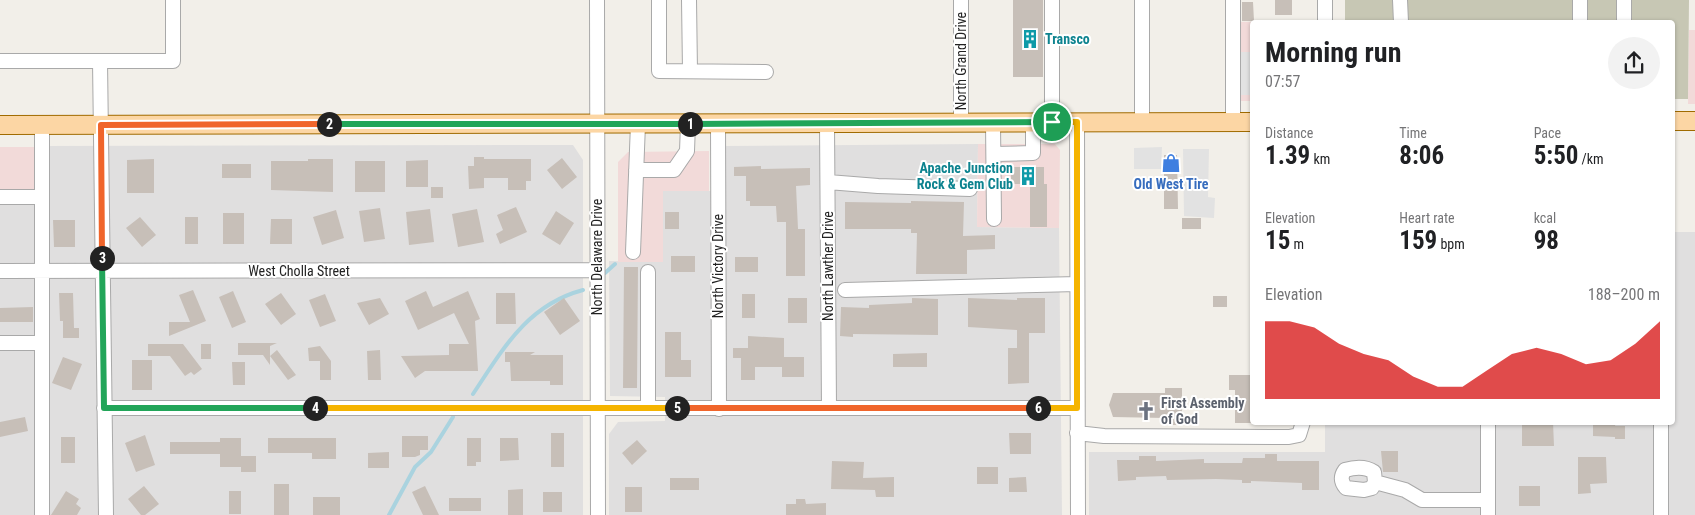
<!DOCTYPE html>
<html lang="en">
<head>
<meta charset="utf-8">
<style>
  :root { --surface:#fff; --page:#f2f2f2; --text:#202124; --muted:#757577; --accent:#d40000 }
  body { margin:0; font-family:"Roboto Condensed",sans-serif; background:var(--page); color:var(--text); height:100vh; display:flex; flex-direction:column; font-size:19px; white-space:nowrap }
  * { box-sizing:border-box; margin:0 }
  p { font-size:16px; color:var(--muted) }
  .icon { flex:none; width:28px; height:28px; fill:none; stroke:currentColor; stroke-width:2; stroke-linecap:round; stroke-linejoin:round }
  .map { position:relative; flex:1; overflow:hidden }
  .drawer { position:absolute; left:1250px; top:20px; width:425px; height:405px; display:flex; flex-direction:column; background:var(--surface); border-radius:5px; box-shadow:0 1px 4px #0004 }
  .drawer>* { flex:none }
  .pin { position:absolute; display:grid; place-items:center; width:42px; height:42px; color:#fff; margin:-21px; border:2px solid #fff; border-radius:50%; box-shadow:0 1px 5px #0007 }
  .km { position:absolute; width:25px; height:25px; margin:-12px; border-radius:50%; background:#222; color:#fff; font-size:14px; line-height:25px; text-align:center }
  .round { display:grid; place-items:center; flex:none; width:52px; height:52px; border-radius:26px; background:var(--page) }
  .headline { display:flex; align-items:center; justify-content:space-between; height:85px; padding:0 15px }
  h1 { font-size:28px; font-weight:700; line-height:38px }
  .metrics { display:grid; grid-template-columns:repeat(3,1fr); gap:8px; height:85px; padding:5px 15px }
  .metrics div { display:grid; align-content:center }
  .metrics b { font-size:25px; font-weight:700 }
  .metrics small { font-size:14px; font-weight:400 }
  .metrics p { font-size:14px }
  .chart { height:140px; padding:10px 15px }
  .chart p { display:flex; justify-content:space-between }
  .chart svg { width:100%; height:90px; margin-top:5px; fill:var(--accent); opacity:.7 }
  .map>svg:first-child { display:block }
  .residential { fill:#e0dfdf }
  .commercial { fill:#f2dad9 }
  .construction { fill:#c7c7b4 }
  .parking { fill:#e2e2e2 }
  .lines { fill:none; stroke-linecap:round; stroke-linejoin:round }
  .stream { stroke:#aad3df; stroke-width:4 }
  .building { fill:#c7bfb8 }
  .minor-casing { stroke:#a9a9a9; stroke-width:16 }
  .major-casing { stroke:#a06b00; stroke-width:20 }
  .minor { stroke:#fff; stroke-width:14 }
  .major { stroke:#fcd6a4; stroke-width:18 }
  .split-1-casing { stroke:#fff; stroke-width:10 }
  .split-2-casing { stroke:#fff; stroke-width:10 }
  .split-3-casing { stroke:#fff; stroke-width:10 }
  .split-4-casing { stroke:#fff; stroke-width:10 }
  .split-5-casing { stroke:#fff; stroke-width:10 }
  .split-6-casing { stroke:#fff; stroke-width:10 }
  .split-7-casing { stroke:#fff; stroke-width:10 }
  .split-1 { stroke:#22a559; stroke-width:6 }
  .split-2 { stroke:#22a559; stroke-width:6 }
  .split-3 { stroke:#f0652b; stroke-width:6 }
  .split-4 { stroke:#22a559; stroke-width:6 }
  .split-5 { stroke:#f5b400; stroke-width:6 }
  .split-6 { stroke:#f0652b; stroke-width:6 }
  .split-7 { stroke:#f5b400; stroke-width:6 }
  .labels { text-anchor:middle; dominant-baseline:central; stroke-width:4; stroke-linejoin:round; paint-order:stroke }
  .culture-label { font-size:14px; font-weight:bold; fill:#0d838f; stroke:#fff; text-anchor:start }
  .street-label { font-size:14px; fill:#222; stroke:#fff }
  .shop-label { font-size:14px; font-weight:bold; fill:#366cbe; stroke:#fff }
  .worship-label { font-size:14px; font-weight:bold; fill:#5b616d; stroke:#fff; text-anchor:start }
</style>
</head>
<body>
<div class="map">
<svg width="1695" height="515" viewBox="0 0 1695 515">
  <rect width="100%" height="100%" fill="#f2efe9"/>
  <!-- residential -->
  <path class="residential" d="M978 144 977 227 1059 228 1062 515H609V434L618 422 665 421V397L610 396 609 261 663 262V191H726V146Z
    M573 145 583 160V515H0V202L47 146Z
    M1673 232H1695V515H1089V452H1325V423L1672 422Z"/>
  <!-- commercial -->
  <path class="commercial" d="M1314 21 1252 22V101H1236L1237 22Z
    M1689 30H1695V104H1688Z
    M978 144H1055L1060 150 1059 228 977 227Z
    M0 147H37L38 191H0Z
    M709 151V191H663V262H618V162L628 152Z"/>
  <!-- construction -->
  <path class="construction" d="M1345 0H1689L1688 99H1673L1672 22H1345Z"/>
  <!-- parking -->
  <path class="parking" d="M1238 52H1252V95H1238Z
    M1162 147 1161 169H1134V148Z
    M1183 149H1209L1208 197 1215 198 1214 218 1184 216Z"/>
  <g class="lines">
    <!-- stream -->
    <path class="stream" d="M605 273 615 264
      M473 394C503 349 527 305 583 290
      M389 515 415 467 431 452 453 417"/>
  </g>
  <!-- building -->
  <path class="building" d="M1013 0H1043V77H1013Z
    M1275 0H1292V15H1275Z
    M1242 2H1253L1254 21H1242Z
    M1164 155H1177L1178 209H1164Z
    M474 157H484V159H531V181H526V190H508V178H484V188L469 189 468 166H474Z
    M562 158 577 177 562 189 547 170Z
    M154 159V193H127V160Z
    M308 159H333V192L271 190V161H308Z
    M428 160V187H406V161Z
    M355 161H385V192H355Z
    M222 164H251V178H222Z
    M761 166V169L810 168V185L796 186 798 229H805V276H786V222H777L776 206H750V201H746V176H734V167Z
    M1011 167H1044V184H1047V227H1030V184H1011Z
    M431 187H443V198H431Z
    M911 201 964 202 963 236 995 235V249L967 250V274H916L917 233H911V229H845V202L911 203Z
    M516 207 527 232 500 244 496 234 503 230 497 215Z
    M380 208 385 239 364 242 359 211Z
    M430 209 434 242 409 245 406 212Z
    M477 209 484 242 458 247 452 214Z
    M336 210 344 238 322 245 313 217Z
    M556 211 574 223 560 245 542 234Z
    M665 212H679V229H665Z
    M223 213H244V244H223Z
    M140 217 156 235 142 247 126 228Z
    M185 217H198V244H185Z
    M1182 218H1201V229H1182Z
    M271 219H292V244H270Z
    M53 220H75V247H54Z
    M671 256H695V272H671Z
    M735 257H758V272H735Z
    M624 267H638L637 388H623Z
    M193 290 206 321 169 336V322H190L179 295Z
    M233 291 246 322 232 328 219 297Z
    M426 291 433 307 468 291 480 319 475 321 478 371H425L415 378 401 356 449 355V344H469L454 313 418 330 405 301Z
    M59 293H73L74 328H79V338H63V321H60Z
    M281 293 296 314 281 325 265 304Z
    M496 293H515L516 324H496Z
    M325 294 336 321 320 327 309 300Z
    M742 294H755V318H742Z
    M1213 296H1227V307H1213Z
    M380 298 389 314 369 325 357 303Z
    M564 298 580 321 560 335 544 312Z
    M788 298H807V323H788Z
    M912 298 938 299V335L853 334V337L840 336 841 307 869 308V305L912 303Z
    M968 298 1017 300V298H1045V333H1029V383L1008 384V348H1017V330L968 327Z
    M33 307V322H0V308Z
    M665 332H681V360H691V377H665Z
    M748 336 784 338V357H804V377H782V367H755V380H741V358H733V348H748Z
    M238 343H277L270 346V365L263 355H238Z
    M148 344H183L202 369 194 375 191 372 185 376 170 356H148Z
    M201 344H211V359H201Z
    M320 346 331 361V380H320V361H309L308 348Z
    M277 350 296 375 288 380 270 356Z
    M380 350 381 380H368L367 351Z
    M505 352H535L530 355H563V385H550V381H511L510 362H505Z
    M927 353V367H893V354Z
    M63 357 82 364 71 390 52 383Z
    M132 360H152V390H132Z
    M232 362H245V385H233Z
    M1229 375H1252V423H1235V390H1229Z
    M1165 388H1182V425H1165V418L1113 417 1109 405 1113 393H1165Z
    M25 417 28 431 0 437V422Z
    M1522 422H1553L1554 446H1522Z
    M1593 422H1616L1615 426H1625V439H1615V437L1593 436Z
    M551 433H564V467H551Z
    M1009 433H1031V454H1010Z
    M145 435 155 465 136 472 125 443Z
    M402 436H428V450H420V455L415 457H402Z
    M61 437H75V463H61Z
    M220 438H241V456H256V472H241V467H220V454H170V442H220Z
    M268 438H336V459H312V453H268Z
    M467 438H481V462H476V466H467Z
    M500 438H518L519 460 500 461Z
    M637 440 647 451 632 465 622 453Z
    M1381 451H1398V472H1383Z
    M389 452V468H368V453Z
    M1265 454H1277V461H1319V490H1302V483L1251 481V483H1242V480L1216 479 1167 480 1166 476 1136 477V480L1118 481 1117 460H1139V456H1156V461L1204 459V463H1242L1243 458H1265Z
    M1578 457H1606L1607 483 1590 484 1591 493 1578 494Z
    M832 461 864 462 863 478 894 477V497H876L875 490 831 489Z
    M977 467H998V484H977Z
    M1026 477 1027 492H1009V478Z
    M670 478H699V490H670Z
    M274 484H289V515H274Z
    M144 486 159 504 145 515H141L128 499Z
    M425 486 439 515H423L412 492Z
    M1519 486H1540V506H1519Z
    M625 487H642V512H625Z
    M523 489V515H508V490Z
    M66 491 79 499 76 504 81 508 77 515H51Z
    M229 491H241V514H229Z
    M543 492H562V512H543Z
    M313 497H340V515H313Z
    M449 498H481V511H449Z
    M796 499H805L806 504 826 503V515H786V504H796Z"/>
  <g class="lines">
    <!-- minor casing -->
    <g class="minor-casing">
      <path id="minor" d="M597 0 598 515
        M659 0V71L766 72
        M689 0 690 71
        M1052 0V122
        M1233 0V122
        M1325 0V22
        M1400 0 1401 22
        M1624 0V22
        M1580 22V0
        M0 61H173V0
        M100 61 106 515
        M1077 122 1078 515
        M1142 122V0
        M961 123V0
        M993 123 994 219
        M718 124 719 409
        M827 124 829 408
        M994 154 1033 153V122
        M636 170H674L687 151 688 124
        M828 182 878 186 970 189
        M0 197H42
        M633 252 638 124
        M0 271 597 270
        M845 290 1077 284
        M0 343H42
        M104 408H1077
        M648 408V272
        M1488 422V515
        M1661 422V515
        M1077 433 1104 436 1289 437 1299 435 1303 422
        M1375 482 1374 472C1365 466 1355 467 1345 470 1340 477 1341 482 1346 488L1364 490 1372 488 1375 482 1405 490 1422 500H1488
        M42 515V124"/>
    </g>
    <!-- major casing -->
    <g class="major-casing">
      <path id="major" d="M1672 121H1695
        M0 125 1252 122"/>
    </g>
    <!-- minor -->
    <use href="#minor" class="minor"/>
    <!-- major -->
    <use href="#major" class="major"/>
  </g>
  <g class="lines">
    <!-- split-1 casing -->
    <g class="split-1-casing">
      <path id="split-1" d="M690 124 1052 122"/>
    </g>
    <!-- split-2 casing -->
    <g class="split-2-casing">
      <path id="split-2" d="M329 124H690"/>
    </g>
    <!-- split-3 casing -->
    <g class="split-3-casing">
      <path id="split-3" d="M102 258 101 125 329 124"/>
    </g>
    <!-- split-4 casing -->
    <g class="split-4-casing">
      <path id="split-4" d="M102 258 104 408H315"/>
    </g>
    <!-- split-5 casing -->
    <g class="split-5-casing">
      <path id="split-5" d="M315 408H677"/>
    </g>
    <!-- split-6 casing -->
    <g class="split-6-casing">
      <path id="split-6" d="M677 408H1038"/>
    </g>
    <!-- split-7 casing -->
    <g class="split-7-casing">
      <path id="split-7" d="M1038 408H1077V122H1052"/>
    </g>
    <!-- split-1 -->
    <use href="#split-1" class="split-1"/>
    <!-- split-2 -->
    <use href="#split-2" class="split-2"/>
    <!-- split-3 -->
    <use href="#split-3" class="split-3"/>
    <!-- split-4 -->
    <use href="#split-4" class="split-4"/>
    <!-- split-5 -->
    <use href="#split-5" class="split-5"/>
    <!-- split-6 -->
    <use href="#split-6" class="split-6"/>
    <!-- split-7 -->
    <use href="#split-7" class="split-7"/>
  </g>
  <!-- icons -->
  <defs>
    <g id="building-bare" transform="scale(1.5)"><path d="M-4-6H4V6H1V3H-1V6H-4ZM-2.5-4.3h1.7v1.8h-1.7ZM.8-4.3h1.7v1.8H.8ZM-2.5-1h1.7V.8h-1.7ZM.8-1h1.7V.8H.8Z" fill="#0f9aa8" stroke="#fff" stroke-width="2.5" paint-order="stroke"/></g>
    <g id="shop-bare" transform="scale(1.5)"><path d="M-5-2.5h2.3a2.7 3.5 0 0 1 5.4 0H5L5.5 6h-11ZM-1.5-2.5h3a1.5 2.3 0 0 0-3 0Z" fill="#3f7fe0" stroke="#fff" stroke-width="2.5" paint-order="stroke"/></g>
    <g id="church-bare" transform="scale(1.5)"><path d="M-1.2-6h2.4v3.5h3.3v2.4h-3.3V6h-2.4V-.1h-3.3v-2.4h3.3Z" fill="#6b7280" stroke="#fff" stroke-width="2.5" paint-order="stroke"/></g>
  </defs>
  <g fill-rule="evenodd">
    <use href="#building-bare" x="1030" y="39"/>
    <use href="#shop-bare" x="1171" y="163"/>
    <use href="#building-bare" x="1028" y="176"/>
    <use href="#church-bare" x="1146" y="411"/>
  </g>
  <g class="labels">
    <!-- culture labels -->
    <g class="culture-label">
      <text x="1045" y="39">Transco</text>
      <text x="1013" y="168" text-anchor="end">Apache Junction<tspan x="1013" dy="16">Rock &amp; Gem Club</tspan></text>
    </g>
    <!-- street labels -->
    <g class="street-label">
      <text transform="translate(961 61) rotate(-90)">North Grand Drive</text>
      <text transform="translate(597 257) rotate(-90)">North Delaware Drive</text>
      <text transform="translate(718 266) rotate(-90)">North Victory Drive</text>
      <text transform="translate(828 266) rotate(-90)">North Lawther Drive</text>
      <text x="299" y="271">West Cholla Street</text>
    </g>
    <!-- shop labels -->
    <g class="shop-label">
      <text x="1171" y="184">Old West Tire</text>
    </g>
    <!-- worship labels -->
    <g class="worship-label">
      <text x="1161" y="403">First Assembly<tspan x="1161" dy="16">of God</tspan></text>
    </g>
  </g>
</svg>
<div class="pin" style="left:1052px;top:122px;background:#1e9e55"><svg class="icon" aria-label="arrive" viewBox="0 0 24 24"><path d="M6 21V4h12l-3 4 3 4H6"/></svg></div>
<b class="km" style="left:690px;top:124px">1</b>
<b class="km" style="left:329px;top:124px">2</b>
<b class="km" style="left:102px;top:258px">3</b>
<b class="km" style="left:315px;top:408px">4</b>
<b class="km" style="left:677px;top:408px">5</b>
<b class="km" style="left:1038px;top:408px">6</b>
<section class="drawer">
<div class="headline"><div><h1>Morning run</h1><p>07:57</p></div><a class="round"><svg class="icon" aria-label="share" viewBox="0 0 24 24"><path d="M12 15V3M7 8l5-5 5 5M5 13v7h14v-7"/></svg></a></div>
<div class="metrics">
<div><p>Distance</p><b>1.39<small> km</small></b></div>
<div><p>Time</p><b>8:06</b></div>
<div><p>Pace</p><b>5:50<small> /km</small></b></div>
</div>
<div class="metrics">
<div><p>Elevation</p><b>15<small> m</small></b></div>
<div><p>Heart rate</p><b>159<small> bpm</small></b></div>
<div><p>kcal</p><b>98</b></div>
</div>
<div class="chart"><p><span>Elevation</span>188–200 m</p>
<svg viewBox="0 0 160 44" preserveAspectRatio="none"><path d="M0 44V6L10 6L20 9L30 17L40 22L50 25L60 33L70 38L80 38L90 30L100 22L110 19L120 22L130 27L140 25L150 17L160 6V44z"/></svg>
</div>
</section>
</div>
</body>
</html>
